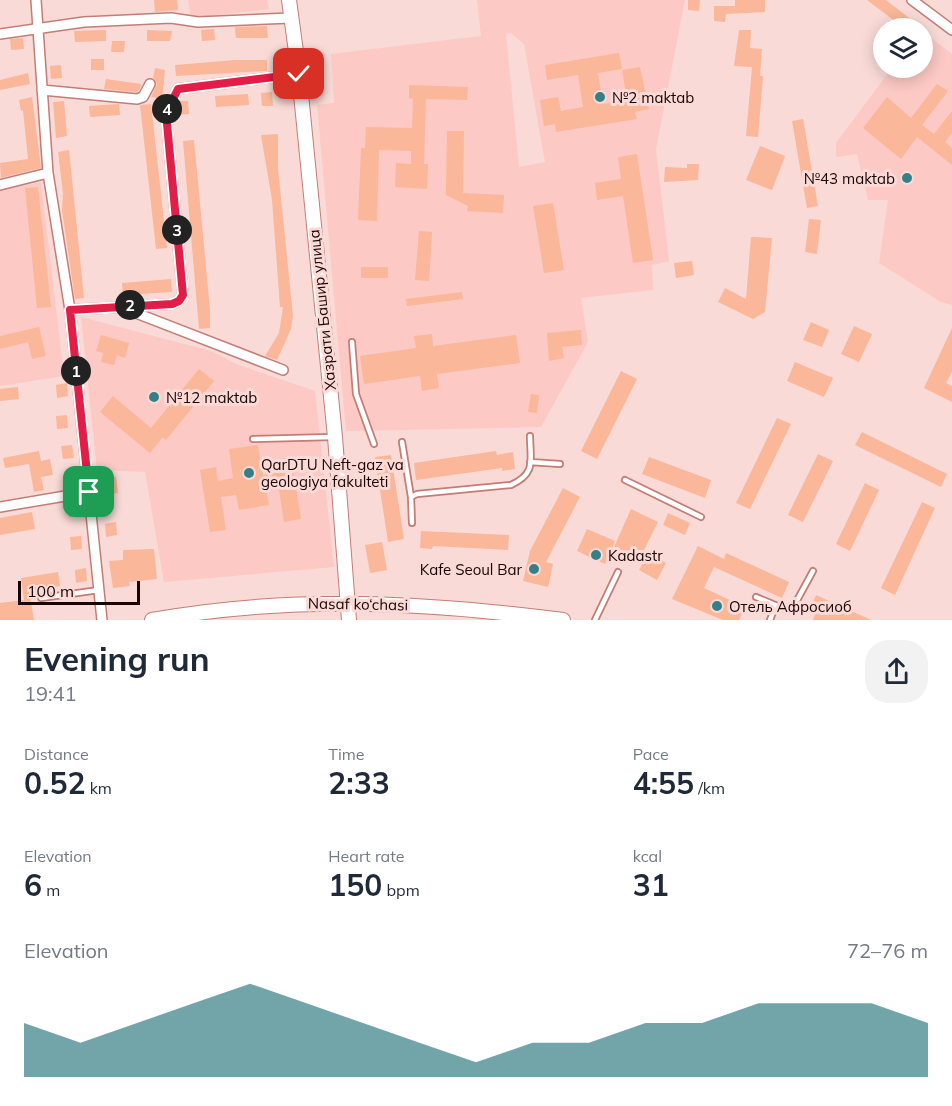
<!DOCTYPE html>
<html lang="en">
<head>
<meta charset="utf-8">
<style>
  :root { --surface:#fff; --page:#f2f2f3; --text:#1f2937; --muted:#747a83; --accent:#377f87 }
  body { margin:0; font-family:Mulish,sans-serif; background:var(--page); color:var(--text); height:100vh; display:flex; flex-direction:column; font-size:22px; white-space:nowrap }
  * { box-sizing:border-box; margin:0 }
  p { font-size:20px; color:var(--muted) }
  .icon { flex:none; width:33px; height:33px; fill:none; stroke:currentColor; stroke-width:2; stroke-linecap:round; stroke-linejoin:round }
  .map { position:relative; height:620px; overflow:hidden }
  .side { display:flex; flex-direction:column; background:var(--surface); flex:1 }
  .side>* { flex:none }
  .fabs { position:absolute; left:873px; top:18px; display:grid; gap:12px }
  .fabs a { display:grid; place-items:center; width:60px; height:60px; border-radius:50%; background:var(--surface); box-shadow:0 3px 15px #0003; font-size:30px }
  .scale { position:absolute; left:18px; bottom:15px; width:122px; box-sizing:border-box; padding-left:6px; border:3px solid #1a0403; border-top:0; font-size:16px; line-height:21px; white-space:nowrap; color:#1a0403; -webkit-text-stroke:4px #f9dad6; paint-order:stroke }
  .pin { position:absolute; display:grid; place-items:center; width:51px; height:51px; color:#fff; margin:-26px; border-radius:12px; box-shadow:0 3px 9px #0006 }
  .km { position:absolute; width:30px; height:30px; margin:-15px; border-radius:50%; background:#222; color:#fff; font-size:16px; line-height:30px; text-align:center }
  .round { display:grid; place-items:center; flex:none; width:63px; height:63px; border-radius:24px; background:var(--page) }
  .headline { display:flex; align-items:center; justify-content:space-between; height:102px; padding:0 24px }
  h1 { font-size:33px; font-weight:700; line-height:45px }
  .metrics { display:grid; grid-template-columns:repeat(3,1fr); gap:9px; height:102px; padding:6px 24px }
  .metrics div { display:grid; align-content:center }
  .metrics b { font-size:30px; font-weight:700 }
  .metrics small { font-size:16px; font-weight:400 }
  .metrics p { font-size:16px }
  .chart { height:168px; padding:12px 24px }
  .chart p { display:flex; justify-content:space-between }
  .chart svg { width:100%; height:108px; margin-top:6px; fill:var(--accent); opacity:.7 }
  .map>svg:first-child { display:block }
  .built { fill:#fcc9c4; fill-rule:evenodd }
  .building { fill:#fab799 }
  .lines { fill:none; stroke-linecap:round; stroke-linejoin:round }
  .lane-casing { stroke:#c37d77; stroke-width:8 }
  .street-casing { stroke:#c37d77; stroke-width:12 }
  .secondary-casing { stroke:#c37d77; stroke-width:16 }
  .lane { stroke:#fff; stroke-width:4.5 }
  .street { stroke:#fff; stroke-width:9 }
  .secondary { stroke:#fff; stroke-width:14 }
  .route-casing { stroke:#fff; stroke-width:12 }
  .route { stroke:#e11d48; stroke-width:8 }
  .poi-dot { fill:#377f87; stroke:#f9dad6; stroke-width:2 }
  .labels { text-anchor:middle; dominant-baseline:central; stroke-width:6; stroke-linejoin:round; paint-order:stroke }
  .poi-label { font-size:15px; fill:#1a0403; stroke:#f9dad6; text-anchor:start }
  .street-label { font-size:15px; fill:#1a0403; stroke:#f9dad6 }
</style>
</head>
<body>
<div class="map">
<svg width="952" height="620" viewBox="0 0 952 620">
  <rect width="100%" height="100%" fill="#f9dad6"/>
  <!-- built -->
  <path class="built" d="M188 0H267L269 9 191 18Z
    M477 0H685L656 149 669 261 652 265 653 290 581 298 588 342 541 427 346 431 317 105 334 103 331 54 481 36ZM511 33 524 44 545 162 519 167 506 34Z
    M923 32 952 54V305L941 302 879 263 888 200H868L857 154 836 157V143L892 68H922Z
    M41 182 64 376 0 386V190Z
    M81 317 211 351 236 364 315 391 334 567 164 582 145 472 97 470Z"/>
  <!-- building -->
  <path class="building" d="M154 0H177L178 10 155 12Z
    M688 0H700L699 11 688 10Z
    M735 0H765V12L726 14 725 22 714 21V6H735Z
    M867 0H886L917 24 914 28H904Z
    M267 26 268 38H236L235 27Z
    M214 29 215 40 202 41 201 30Z
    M106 30V41L75 42 74 31Z
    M147 30 172 31 170 41H147Z
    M739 30H751L750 48 762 49 760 76H763L758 137 746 136 752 67 734 66Z
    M23 38 24 49 11 50 10 39Z
    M112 41H125L124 52H111Z
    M619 53 622 69 598 73 603 104 627 100 622 70 640 67 649 109 635 112 637 119 556 132 555 124 544 126 540 100 558 97 561 111 583 107 578 75 547 80 545 65Z
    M91 59H104V70H91Z
    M235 60H267V71L176 76 175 65Z
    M61 65 62 78 51 79 50 66Z
    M155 68 165 70 162 99 151 97 157 84 153 78Z
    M28 73 30 84 0 90V80Z
    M106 79 141 84 140 89 136 92 104 89Z
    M937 84 948 91 922 125 934 134 952 111V133L945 142 952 148V165L917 137 901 159 863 128 887 97 911 118Z
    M409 85 468 87 467 100 426 99 424 164H428L427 189 395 187 396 163 411 164V151L379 150 377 221 358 220 361 148H365L366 127 412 128 413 99 409 98Z
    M272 92 273 106H262L261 93Z
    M248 94 249 105 216 107 215 96Z
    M32 97 41 168 1 178 0 163 28 159 23 110 21 111 19 100Z
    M64 101 67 136 56 138 53 102Z
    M179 101H188L189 114 178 115Z
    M119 104 120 115 90 117 89 106Z
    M151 104 167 248 156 249 140 105Z
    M803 119 818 206 807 208 792 121Z
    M447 131H464L463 193 504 195 503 213 467 211 468 206 446 195Z
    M278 134V169L293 316 291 329 277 360 265 356 279 333 283 307H280L272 200 261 135Z
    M194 140 210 310V328L199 329 183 141Z
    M760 146 785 156 772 190 746 180Z
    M69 150 84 298 75 299 62 211 63 193 58 152Z
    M637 154 653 260 633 263 623 196 597 200 595 183 621 179 618 157Z
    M687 164H699L698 180 664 182 665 167 687 168Z
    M38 187 51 307 37 308 25 188Z
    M553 203 564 270 544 273 533 206Z
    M809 219 821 220 817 254 805 252Z
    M419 231 432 232 429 281 415 280Z
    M751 237 772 238 765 312 753 319 718 302 725 288 746 299Z
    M692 261 694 275 676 278 674 263Z
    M361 267H388V278H361Z
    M171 279 172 292 123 295 122 283Z
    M462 292 463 299 407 306 406 299Z
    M811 322 829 330 822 347 803 340Z
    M854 326 872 334 859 362 841 354Z
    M39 327 46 356 32 359 28 342 0 349V336Z
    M952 328V372L946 383 952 386V402L924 388Z
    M581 330 582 345 562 347 564 358 549 361 547 333Z
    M432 334 433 346 516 335 520 363 437 374 439 388 422 391 420 376 364 384 360 356 416 348 414 336Z
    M101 335 129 343 125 358 117 355 114 365 101 362 103 353 96 351Z
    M795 362 833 378 824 397 787 381Z
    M199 369 214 381 166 440 163 437 150 453 100 412 113 396 151 428Z
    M621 371 637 379 597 459 581 451Z
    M67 383 68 396 57 398 56 385Z
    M18 387 19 399 0 401V389Z
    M531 394 539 395 537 413 528 412Z
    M67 415 68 428 57 429 56 416Z
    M777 418 791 424 750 509 736 503Z
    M862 432 947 474 941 487 855 445Z
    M72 445 74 458 63 459 61 446Z
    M258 445 263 475 276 473 274 460 291 457 301 519 284 522 279 489 266 491 269 505 239 510 236 495 221 497 226 530 210 532 200 470 216 467 218 481 233 478 229 449Z
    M39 451 41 461 50 459 53 475 41 477 44 490 34 492 29 464 5 468 3 458Z
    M496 451 497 455 513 452 515 469 502 471V468L416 480 414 463Z
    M818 454 833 461 803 522 788 515Z
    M391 455 404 539 388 542 375 457Z
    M649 457 711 480 705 498 642 474Z
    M75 475 77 487 66 489 64 477Z
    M116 477 118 493 103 495 102 479Z
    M865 483 879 490 850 551 836 544Z
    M563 488 580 497 546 562 553 564 548 587 523 581 530 551Z
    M78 502 80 515 69 517 67 504Z
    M922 502 935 508 895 595 881 588Z
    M631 509 658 522 644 550 666 563 657 580 639 570 644 561 614 547Z
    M32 512 35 529 0 535V518Z
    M668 513 690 523 685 535 663 525Z
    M116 522 117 535 106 537 105 524Z
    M587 529 615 541 605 564 577 551Z
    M421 531 509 535 508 550 433 546 432 549 420 548Z
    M81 536 82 549 71 550 70 537Z
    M382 542 387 570 370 573 365 545Z
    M698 546 724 559 726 553 789 582 782 598 714 567 704 588 745 607 739 620H723L672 599Z
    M154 549 157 579 129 582 130 586 113 588 109 561 123 560V550Z
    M86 568 87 581 76 583 75 570Z
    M58 572 60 586 29 591 34 620H0V603L24 600 21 578Z
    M816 595 871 620H813L815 614 809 611Z"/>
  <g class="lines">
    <!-- lane casing -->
    <g class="lane-casing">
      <path id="lane" d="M352 342 356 394 374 444
        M253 439 332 437
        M402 442 411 497
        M530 462 560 464
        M625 480 701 517
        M412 523 411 497 417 494 511 485C537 473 530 460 530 436
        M756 597 785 609 795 604 813 571
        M41 598 99 590
        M595 620 618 572
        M770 620 775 607"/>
    </g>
    <!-- street casing -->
    <g class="street-casing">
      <path id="street" d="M36 0 48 173 70 310 102 620
        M912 0 952 30
        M0 34 84 22 171 18 198 22 291 18
        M42 90 137 99 143 97 150 84
        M0 185 48 173
        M123 308 283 370
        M70 310 172 304 179 301 183 295 166 113 178 89 299 74
        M0 507 89 492"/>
    </g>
    <!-- secondary casing -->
    <g class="secondary-casing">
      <path id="secondary" d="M289 0 299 74 335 437 349 620
        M152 620C292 595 424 602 563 620"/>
    </g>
    <!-- lane -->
    <use href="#lane" class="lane"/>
    <!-- street -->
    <use href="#street" class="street"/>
    <!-- secondary -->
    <use href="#secondary" class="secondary"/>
  </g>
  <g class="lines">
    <!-- route casing -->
    <g class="route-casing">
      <path id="route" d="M89 492 70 310 172 304 179 301 183 295 166 113 178 89 299 74"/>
    </g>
    <!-- route -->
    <use href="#route" class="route"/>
  </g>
  <!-- markers -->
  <g class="poi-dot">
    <circle cx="600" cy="97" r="6"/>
    <circle cx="907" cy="178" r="6"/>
    <circle cx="154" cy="397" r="6"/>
    <circle cx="249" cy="473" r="6"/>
    <circle cx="596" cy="555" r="6"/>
    <circle cx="534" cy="569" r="6"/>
    <circle cx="717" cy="606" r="6"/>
  </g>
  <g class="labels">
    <!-- poi labels -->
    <g class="poi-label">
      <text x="612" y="97">№2 maktab</text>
      <text x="895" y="178" text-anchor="end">№43 maktab</text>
      <text x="166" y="397">№12 maktab</text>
      <text x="261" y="464">QarDTU Neft-gaz va<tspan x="261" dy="17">geologiya fakulteti</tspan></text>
      <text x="608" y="555">Kadastr</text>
      <text x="522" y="569" text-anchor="end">Kafe Seoul Bar</text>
      <text x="729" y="606">Отель Афросиоб</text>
    </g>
    <!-- street labels -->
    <g class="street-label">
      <text transform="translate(322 310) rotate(-96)">Хазрати Башир улица</text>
      <text transform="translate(358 604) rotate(1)">Nasaf ko‘chasi</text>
    </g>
  </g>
</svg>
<div class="fabs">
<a><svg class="icon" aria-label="layers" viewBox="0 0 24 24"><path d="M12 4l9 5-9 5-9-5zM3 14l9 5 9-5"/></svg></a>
</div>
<div class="scale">100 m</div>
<div class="pin" style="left:89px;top:492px;background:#1e9e55"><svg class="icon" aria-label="arrive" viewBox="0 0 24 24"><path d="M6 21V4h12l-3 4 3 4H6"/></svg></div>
<div class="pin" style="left:299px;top:74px;background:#d93025"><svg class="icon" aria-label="check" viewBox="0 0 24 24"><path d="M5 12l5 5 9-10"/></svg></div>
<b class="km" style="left:76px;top:371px">1</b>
<b class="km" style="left:130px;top:305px">2</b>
<b class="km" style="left:177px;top:230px">3</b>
<b class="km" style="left:167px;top:109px">4</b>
</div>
<section class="side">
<div class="headline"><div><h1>Evening run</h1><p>19:41</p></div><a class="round"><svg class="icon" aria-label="share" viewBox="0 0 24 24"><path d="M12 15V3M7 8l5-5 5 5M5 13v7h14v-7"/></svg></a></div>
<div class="metrics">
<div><p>Distance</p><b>0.52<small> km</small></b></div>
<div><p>Time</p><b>2:33</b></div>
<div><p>Pace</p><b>4:55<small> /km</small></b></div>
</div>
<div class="metrics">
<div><p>Elevation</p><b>6<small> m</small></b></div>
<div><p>Heart rate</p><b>150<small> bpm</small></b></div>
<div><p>kcal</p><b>31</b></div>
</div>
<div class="chart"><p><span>Elevation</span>72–76 m</p>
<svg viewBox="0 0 160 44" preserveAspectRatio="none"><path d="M0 44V22L10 30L20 22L30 14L40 6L50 14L60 22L70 30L80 38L90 30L100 30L110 22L120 22L130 14L140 14L150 14L160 22V44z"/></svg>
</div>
</section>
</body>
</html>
